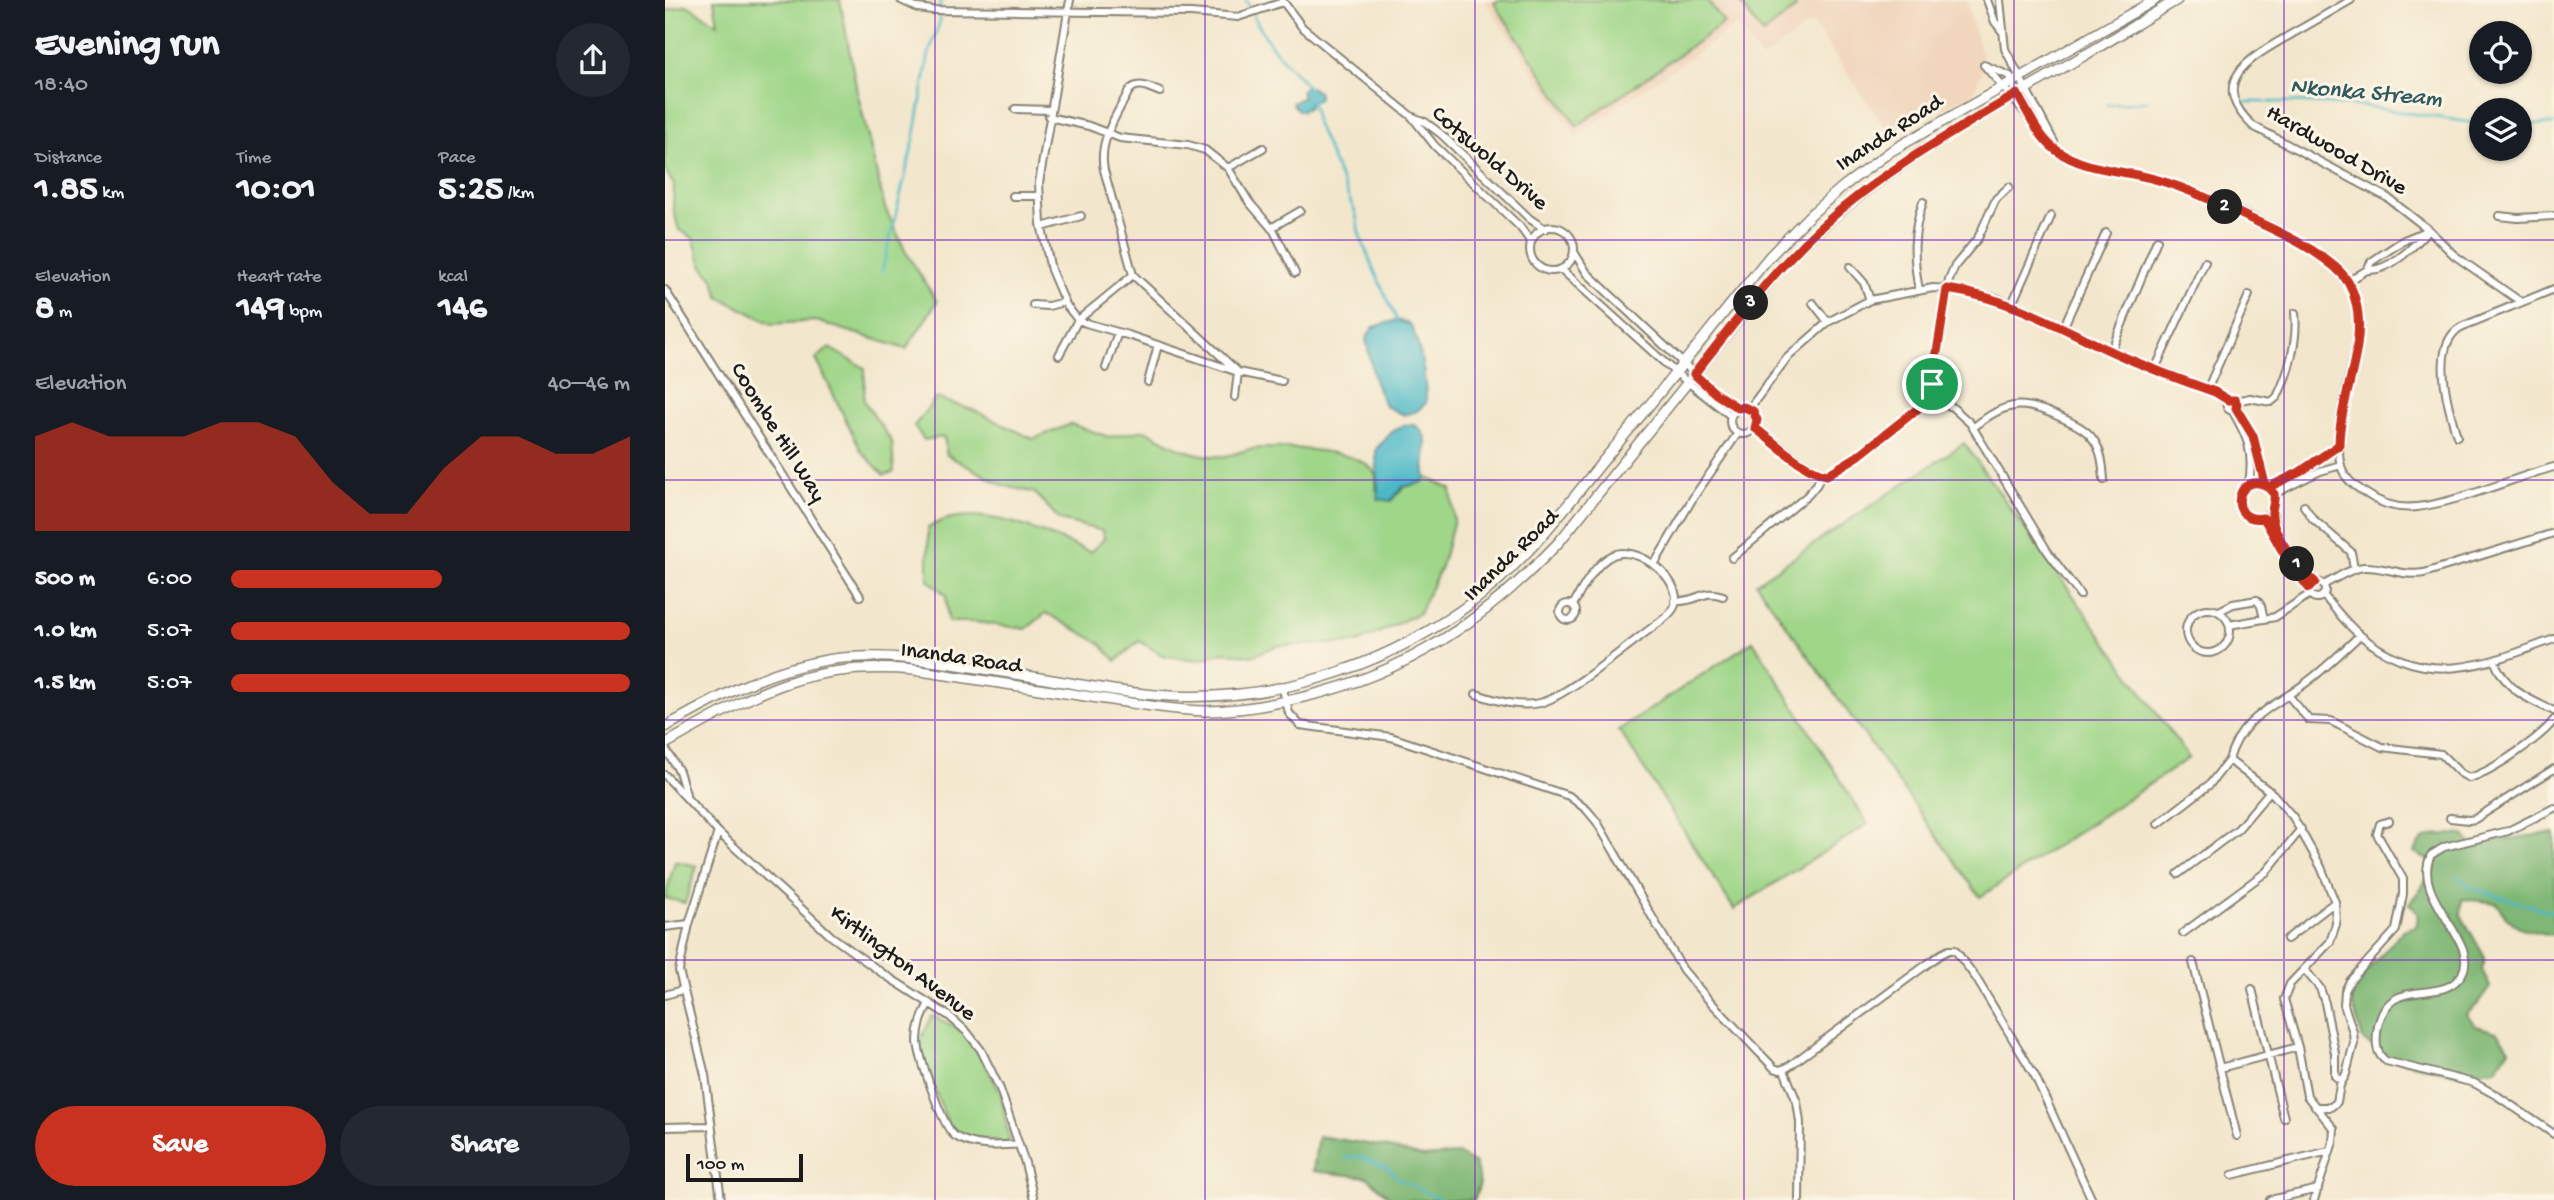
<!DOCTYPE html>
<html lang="en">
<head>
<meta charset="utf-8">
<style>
  :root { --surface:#171b24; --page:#242831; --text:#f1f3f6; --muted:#9ea1a6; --accent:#c8321e }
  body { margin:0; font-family:"Gochi Hand",sans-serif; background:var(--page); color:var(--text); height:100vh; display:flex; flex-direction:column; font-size:26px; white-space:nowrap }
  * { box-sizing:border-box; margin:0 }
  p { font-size:23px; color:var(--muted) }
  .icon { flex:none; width:38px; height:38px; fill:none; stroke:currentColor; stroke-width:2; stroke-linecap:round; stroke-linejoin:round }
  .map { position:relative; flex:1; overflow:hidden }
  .drawer { display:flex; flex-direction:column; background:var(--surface); width:665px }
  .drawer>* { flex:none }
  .tools { position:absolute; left:1804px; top:21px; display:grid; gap:14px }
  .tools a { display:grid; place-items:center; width:63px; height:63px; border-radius:50%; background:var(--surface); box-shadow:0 2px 5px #0004; font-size:35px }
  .scale { position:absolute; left:21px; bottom:18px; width:117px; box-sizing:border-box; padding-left:7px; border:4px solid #1c1c1c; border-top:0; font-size:19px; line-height:24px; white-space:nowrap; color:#1c1c1c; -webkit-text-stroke:5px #fcf5e5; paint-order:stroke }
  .pin { position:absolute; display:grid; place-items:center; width:60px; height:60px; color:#fff; margin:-30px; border:4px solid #fff; border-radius:50%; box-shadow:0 2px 7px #0007 }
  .km { position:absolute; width:35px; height:35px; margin:-18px; border-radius:50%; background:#222; color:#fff; font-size:19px; line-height:35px; text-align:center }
  .round { display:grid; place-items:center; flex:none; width:74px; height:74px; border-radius:37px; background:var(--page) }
  .overview { display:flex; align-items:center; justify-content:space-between; height:119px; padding:0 35px }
  h1 { font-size:38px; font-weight:800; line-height:52px }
  .metrics { display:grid; grid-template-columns:repeat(3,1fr); gap:10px; height:119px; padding:7px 35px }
  .metrics div { display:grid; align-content:center }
  .metrics b { font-size:35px; font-weight:800 }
  .metrics small { font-size:19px; font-weight:400 }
  .metrics p { font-size:19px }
  .chart { height:196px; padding:14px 35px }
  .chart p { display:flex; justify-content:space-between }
  .chart svg { width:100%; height:126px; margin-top:7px; fill:var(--accent); opacity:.7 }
  .primary-button { display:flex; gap:14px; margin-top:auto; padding:14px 35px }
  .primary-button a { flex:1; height:80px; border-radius:42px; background:var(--accent); color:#fff; font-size:28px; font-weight:800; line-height:80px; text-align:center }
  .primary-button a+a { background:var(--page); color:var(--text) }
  ul { padding:0 35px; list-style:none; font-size:23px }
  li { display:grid; grid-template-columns:112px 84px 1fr; align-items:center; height:52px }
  li i { height:18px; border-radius:9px; background:var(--accent) }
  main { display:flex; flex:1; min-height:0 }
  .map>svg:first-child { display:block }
  .built { fill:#f1d5bd }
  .green { fill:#9fd688; stroke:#5e7952; stroke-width:2 }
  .forest { fill:#7fb774; stroke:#4e6a48; stroke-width:2 }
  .water { fill:#4cb9c7; stroke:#346a72; stroke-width:2 }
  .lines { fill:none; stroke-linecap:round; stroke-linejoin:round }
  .stream { stroke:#4cb9c7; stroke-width:2.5 }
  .minor-casing { stroke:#878274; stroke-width:10 }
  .secondary-casing { stroke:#878274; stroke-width:12 }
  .minor { stroke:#fff; stroke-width:6 }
  .secondary { stroke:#fff; stroke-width:9 }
  .route-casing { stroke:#fff; stroke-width:14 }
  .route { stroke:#c8321e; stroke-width:9 }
  .grid { fill:none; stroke:#7b2cbf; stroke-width:2; stroke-opacity:0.55 }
  .labels { text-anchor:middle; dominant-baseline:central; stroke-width:6; stroke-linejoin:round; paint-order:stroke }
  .street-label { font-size:23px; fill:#1c1c1c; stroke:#fcf5e5 }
  .water-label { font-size:24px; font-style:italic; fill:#2f5b60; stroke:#fcf5e5 }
</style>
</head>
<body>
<main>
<section class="drawer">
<div class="overview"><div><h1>Evening run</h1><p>18:40</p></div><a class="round"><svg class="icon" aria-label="share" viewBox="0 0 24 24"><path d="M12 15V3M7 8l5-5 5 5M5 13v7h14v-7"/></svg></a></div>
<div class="metrics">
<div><p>Distance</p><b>1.85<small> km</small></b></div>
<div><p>Time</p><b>10:01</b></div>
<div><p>Pace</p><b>5:25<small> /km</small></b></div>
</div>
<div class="metrics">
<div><p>Elevation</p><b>8<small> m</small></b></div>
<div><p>Heart rate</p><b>149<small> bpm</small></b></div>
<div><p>kcal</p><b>146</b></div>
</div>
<div class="chart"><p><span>Elevation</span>40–46 m</p>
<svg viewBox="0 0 160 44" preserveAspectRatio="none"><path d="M0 44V11L10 6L20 11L30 11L40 11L50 6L60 6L70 11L80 27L90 38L100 38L110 22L120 11L130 11L140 17L150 17L160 11V44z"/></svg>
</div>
<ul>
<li><b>500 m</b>6:00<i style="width:53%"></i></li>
<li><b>1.0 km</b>5:07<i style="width:100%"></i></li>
<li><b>1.5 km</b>5:07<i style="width:100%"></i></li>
</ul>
<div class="primary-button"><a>Save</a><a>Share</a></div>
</section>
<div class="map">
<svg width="1889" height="1200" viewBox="0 0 1889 1200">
  <rect width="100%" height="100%" fill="#fcf5e5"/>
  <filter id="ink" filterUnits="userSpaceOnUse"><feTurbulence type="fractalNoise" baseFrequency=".0143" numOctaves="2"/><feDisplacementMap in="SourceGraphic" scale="14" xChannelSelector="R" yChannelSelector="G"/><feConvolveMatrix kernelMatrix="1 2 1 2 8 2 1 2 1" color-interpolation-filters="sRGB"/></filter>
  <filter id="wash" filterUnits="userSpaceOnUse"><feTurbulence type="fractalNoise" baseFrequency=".00686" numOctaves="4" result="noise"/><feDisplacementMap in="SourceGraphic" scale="28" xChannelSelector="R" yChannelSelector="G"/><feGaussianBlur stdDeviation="1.57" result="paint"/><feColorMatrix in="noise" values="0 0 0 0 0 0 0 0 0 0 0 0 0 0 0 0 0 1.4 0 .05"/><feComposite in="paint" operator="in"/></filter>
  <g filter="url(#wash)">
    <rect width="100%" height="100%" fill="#f2e7cc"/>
    <!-- built -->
    <path class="built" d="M819 0H1301L1319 65 1308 93 1224 133 1147 22 1097 59 1072 25 911 136Z"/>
    <!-- green -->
    <path class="green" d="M49 0H175L192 91 220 208 241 252 272 302 241 349 151 321 107 324 54 297 49 280 37 265 28 238 14 230 8 208 9 185 0 170V11L22 5 53 24Z
      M834 0H1042L1059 23 912 126 829 3Z
      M1073 0H1126L1131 8 1098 34Z
      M164 348 200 368 199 401 227 442 229 472 219 475 196 451 151 359Z
      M271 398 308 410 368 439 406 424 444 437 480 430C507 445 528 458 560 456 569 455 578 450 587 449 611 446 699 448 710 474 712 477 711 485 711 490L726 500 739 487 757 482 761 477 786 489 789 520 776 567 754 613 693 643 612 646 587 656 558 652 534 660 499 656 474 641 451 661 435 643 381 613 361 629 310 622H283L281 595 263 580V528C269 525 276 520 283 519 327 507 385 536 425 552L439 539 438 531 395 520 370 493 335 484 282 455 279 437 259 440 249 426Z
      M1299 443 1524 758 1315 897 1091 583Z
      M1088 641 1203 824 1069 909 954 730Z
      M10 861 32 866 20 903 0 898Z
      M267 1016 302 1032 336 1093 345 1145 286 1132 253 1045Z"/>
    <!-- forest -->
    <path class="forest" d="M1885 833H1889V935C1859 930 1848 930 1831 903L1797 899 1796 915 1820 958 1817 970 1825 987 1813 1004 1801 1014 1811 1026 1832 1032 1844 1049 1831 1069 1788 1073 1724 1059 1698 1040 1687 1003 1688 987 1738 930 1751 926C1755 915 1752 911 1744 903L1756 889 1769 864 1749 852C1756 831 1781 834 1799 835L1806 844Z
      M653 1136 716 1146 758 1157 793 1154 810 1164 815 1184 809 1200H728L702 1177 648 1171Z"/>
    <!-- water -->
    <path class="water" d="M640 87 647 88 654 93V99L644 103V107L637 111 633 110 627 103 638 97 636 92Z
      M732 320 745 324C756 344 761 380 761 403L752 411 739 415 720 406 710 383 701 339 708 327Z
      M739 425H750C772 442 754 456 761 477L758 482 738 487 726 501 713 499 711 449 727 432Z"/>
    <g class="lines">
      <!-- stream -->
      <path class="stream" d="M581 0C589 18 598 35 610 50 620 64 634 74 644 89
        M646 99 652 125 691 214 694 233 708 268 732 320
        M1581 102H1628L1697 106 1816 124
        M1442 105 1483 101
        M1855 124H1889
        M217 271 250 135 264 53 275 21V0
        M1792 877 1806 888 1889 913
        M679 1158 696 1157 723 1168 734 1179 776 1200"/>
    </g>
  </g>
  <g filter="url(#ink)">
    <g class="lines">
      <!-- minor casing -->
      <g class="minor-casing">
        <path id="minor" d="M236 0 253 8 267 10 526 13 573 17 618 2
          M405 0 374 183 376 224 386 270 401 305 413 320 421 323 466 336 573 372 617 381
          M617 0 637 27 746 116 760 122 776 134 865 219 880 229
          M1322 0 1330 22 1337 31
          M1335 0 1340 49 1389 142
          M1686 0C1665 12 1645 24 1625 35 1587 57 1540 81 1588 126L1723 198 1764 230 1789 255 1856 302
          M495 92C484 88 473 80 464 91 451 116 433 141 439 170L468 275 573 372 570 397
          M350 109 386 110
          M384 117 424 126 455 138 523 145 540 150 563 168 584 202 609 231 630 273
          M747 117 770 146 855 227 866 242
          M1395 153 1319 65 1345 76C1349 96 1376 140 1393 151 1422 170 1461 170 1494 180 1543 195 1614 228 1656 256 1726 304 1675 372 1674 436 1674 448 1673 463 1679 473 1683 482 1694 489 1702 494 1716 504 1734 509 1752 507 1798 501 1844 479 1889 467
          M563 168 598 148
          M348 196H374
          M1834 216 1853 218 1889 216
          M377 227 416 216
          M865 249a22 22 0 1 1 44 0a22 22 0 1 1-44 0Z
          M606 228 635 211
          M909 252 922 273 1051 394 1073 408
          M1185 267 1199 283 1205 300
          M896 269 1011 373 1066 416
          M1702 270C1724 272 1748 247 1763 231
          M1682 282 1702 270 1706 262 1739 240 1764 230
          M0 290 195 596
          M1254 290C1248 258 1247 233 1258 202
          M1148 303 1163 322
          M1347 304 1386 216
          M368 305 383 306 399 302
          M1398 328 1441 233
          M1446 351 1492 240
          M394 355 413 320 468 275
          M441 368 453 332
          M1490 369 1540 262
          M483 382 493 345
          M1542 390 1584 295
          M1265 396 1287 407 1305 423 1383 552 1415 595
          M1561.5 405a5.5 5.5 0 1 1 11 0a5.5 5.5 0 1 1-11 0Z
          M1571 401 1585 398 1606 402 1612 397C1624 373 1633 340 1630 313
          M1065 421a13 13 0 1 1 26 0a13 13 0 1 1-26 0Z
          M1571 408 1588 436 1600 484
          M1084 409 1122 358 1163 322 1205 300 1268 288 1293 290 1334 299 1446 351 1550 392 1563 400
          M1567 410C1583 438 1589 451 1584 484
          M1090 427 1147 470 1162 475 1193 456 1260 403 1265 396 1284 280 1290 266 1313 238 1331 199 1344 187
          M1308 428C1341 400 1359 400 1397 418 1408 423 1421 429 1428 439 1437 451 1438 466 1439 480
          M1792 436C1783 408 1765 345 1796 327L1889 289
          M1574 500a18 18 0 1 1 36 0a18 18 0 1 1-36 0Z
          M1604 487 1635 472 1674 445
          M1609 494 1655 471 1676 465
          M1639 506 1648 519 1686 552 1689 569
          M1607 510C1613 539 1628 563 1650 582
          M1598 518 1623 561 1644 588
          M1067 558 1143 495 1152 484 1156 474
          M990 563 1028 498 1073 433
          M1644 590a8 8 0 1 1 16 0a8 8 0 1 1-16 0Z
          M1658 585C1671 579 1685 568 1699 567 1719 566 1738 577 1759 573L1889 533
          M1658 595C1670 608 1681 624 1695 635 1759 689 1818 666 1889 639
          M1010 601C1032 603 1038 588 1058 596
          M895 612a8 8 0 1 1 16 0a8 8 0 1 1-16 0Z
          M1521 631a22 22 0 1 1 44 0a22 22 0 1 1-44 0Z
          M1554 611 1568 604 1592 600 1596 606 1599 619
          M1564 625 1610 617 1645 594
          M1829 660C1840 689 1862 699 1889 711
          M617 686 624 713 635 725 726 737 904 796 922 810 932 822 1018 970 1041 997 1109 1068 1115 1070 1123 1067 1276 954 1284 950H1290L1311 978 1370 1076 1427 1200
          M811 694C830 700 854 708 875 703 903 696 969 640 996 621 1001 617 1008 612 1010 605 1018 579 971 544 948 555 930 563 917 589 908 605
          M1623 695 1644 720 1666 721 1717 747 1776 754 1795 773 1804 778C1826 772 1876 738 1889 720
          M0 748 14 771 21 794
          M0 775 53 832 166 936 217 973 284 1016 302 1032 316 1050 335 1089 360 1163 369 1200
          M1889 808 1843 831 1779 847 1766 855C1745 898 1816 940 1797 974 1776 1009 1721 970 1712 1032 1711 1044 1711 1054 1721 1061L1809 1083 1831 1095 1889 1134
          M1785 818 1804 820 1810 819 1889 769
          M1493 824 1545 784 1564 760
          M53 832 24 924 14 971 40 1075 56 1200
          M1513 874 1573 829 1605 791
          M0 927 24 924
          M1518 933 1601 872 1636 829
          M1622 939 1670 902
          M1528 962 1572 1136
          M1639 969 1655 988 1660 1003 1670 1053V1076L1677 1081
          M1587 989 1619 1118
          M0 995 17 990
          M264 1003C258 1015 253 1026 253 1040 253 1055 278 1128 290 1136 309 1148 333 1146 354 1144
          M1555 1068 1633 1047
          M1119 1070 1132 1102 1135 1122 1134 1200
          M1650 1107H1666L1672 1102 1675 1085 1681 1074 1689 1043 1688 1032 1679 1005 1680 991 1685 981 1731 930 1738 894V879L1712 834 1715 824 1724 821
          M0 1127 46 1126
          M1567 1175 1664 1151
          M1605 1200 1653 1189
          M1649 1200 1668 1142 1669 1129 1642 1096 1633 1047 1619 999 1625 984 1665 942 1671 924 1670 902 1656 867 1628 817 1608 794 1564 760C1575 717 1611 706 1642 682 1661 668 1678 651 1695 635"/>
      </g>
      <!-- secondary casing -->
      <g class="secondary-casing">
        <path id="secondary" d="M0 727C53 697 102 670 162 660 221 651 280 663 337 672 393 680 450 693 506 696 609 701 711 669 795 611 856 569 897 511 943 455 998 390 1050 323 1104 257L1145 215 1180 185 1226 151 1490 0
          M0 744C91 693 140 661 249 670 310 679 372 689 433 698 468 703 503 710 539 711 573 711 606 705 639 697 744 672 820 620 894 542L1115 268C1201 175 1311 118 1420 55 1451 37 1481 18 1512 0"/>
      </g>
      <!-- minor -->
      <use href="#minor" class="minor"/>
      <!-- secondary -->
      <use href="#secondary" class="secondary"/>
    </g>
  </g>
  <g class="lines" filter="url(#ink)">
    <!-- route casing -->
    <g class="route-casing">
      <path id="route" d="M1267 384 1282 289C1342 298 1385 322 1439 348 1475 365 1513 379 1550 392L1563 400H1570L1572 404 1571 408 1588 436 1600 484 1609 494C1610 501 1608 504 1607 511 1605 532 1634 569 1650 582L1644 588 1623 561 1600 520 1598 518C1560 524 1572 467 1604 487L1635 472 1674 445C1674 400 1702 347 1691 303 1688 289 1681 276 1670 267 1644 245 1612 231 1582 217 1553 203 1524 189 1493 180 1460 170 1420 171 1391 150 1373 137 1363 112 1352 94 1285 134 1216 172 1158 225 1109 269 1070 323 1029 374L1051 394 1073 408 1079 407 1088 411 1092 420 1090 428C1109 442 1139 471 1162 475L1193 456 1260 403 1265 396 1267 384"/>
    </g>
    <!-- route -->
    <use href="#route" class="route"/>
  </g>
  <!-- grid -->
  <path class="grid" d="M270 0V1200M540 0V1200M810 0V1200M1079 0V1200M1349 0V1200M1619 0V1200M0 240H1889M0 480H1889M0 720H1889M0 960H1889"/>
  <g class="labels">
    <!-- street labels -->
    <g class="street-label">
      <text transform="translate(1225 134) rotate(-33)">Inanda Road</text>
      <text transform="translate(1671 151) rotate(30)">Hardwood Drive</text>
      <text transform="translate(824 159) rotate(41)">Cotswold Drive</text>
      <text transform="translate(112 433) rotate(58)">Coombe Hill Way</text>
      <text transform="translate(847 556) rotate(-44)">Inanda Road</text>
      <text transform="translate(296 659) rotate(8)">Inanda Road</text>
      <text transform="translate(237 964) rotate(37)">Kirtlington Avenue</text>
    </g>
    <!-- water labels -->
    <g class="water-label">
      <text transform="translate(1701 94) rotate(5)">Nkonka Stream</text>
    </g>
  </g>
</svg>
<div class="tools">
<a><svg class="icon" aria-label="locate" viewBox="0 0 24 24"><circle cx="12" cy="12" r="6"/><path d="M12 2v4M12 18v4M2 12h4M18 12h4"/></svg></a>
<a><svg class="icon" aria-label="layers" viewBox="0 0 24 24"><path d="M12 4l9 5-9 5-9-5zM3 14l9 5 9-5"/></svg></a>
</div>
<div class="scale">100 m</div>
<div class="pin" style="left:1267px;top:384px;background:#1e9e55"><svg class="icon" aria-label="arrive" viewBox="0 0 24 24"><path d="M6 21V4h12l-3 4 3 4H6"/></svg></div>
<b class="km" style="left:1632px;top:564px">1</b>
<b class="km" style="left:1560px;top:207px">2</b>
<b class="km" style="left:1086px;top:303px">3</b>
</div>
</main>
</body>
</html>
